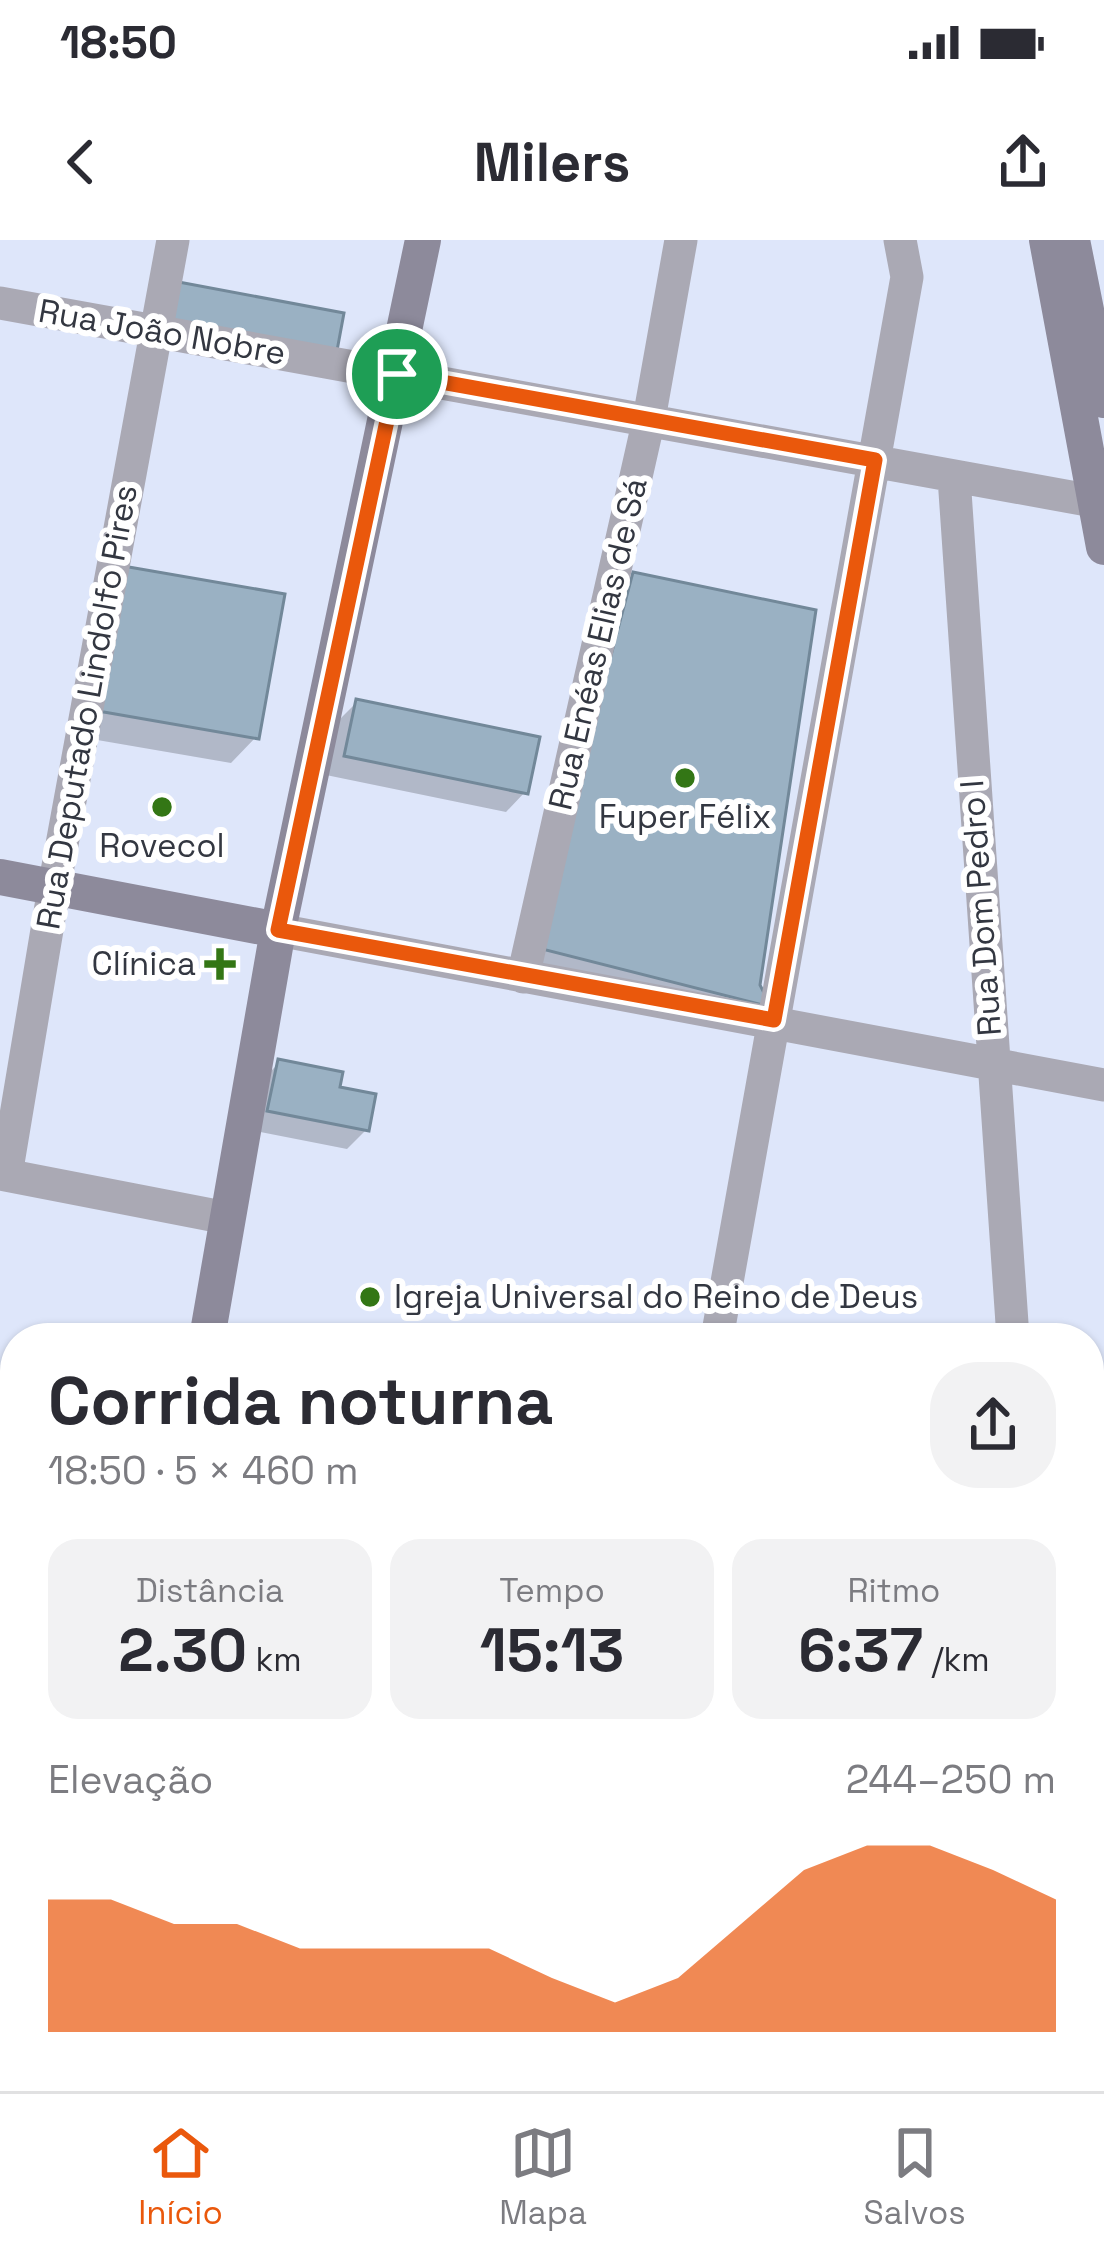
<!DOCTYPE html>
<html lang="pt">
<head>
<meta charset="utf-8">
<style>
  :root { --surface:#fff; --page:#f2f2f3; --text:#2b2b33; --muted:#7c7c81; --line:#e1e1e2; --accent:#ea580c }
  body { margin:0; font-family:"Space Grotesk",sans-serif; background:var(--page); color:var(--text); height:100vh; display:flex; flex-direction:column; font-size:45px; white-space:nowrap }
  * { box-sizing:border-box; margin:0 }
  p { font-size:39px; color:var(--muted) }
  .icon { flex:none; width:66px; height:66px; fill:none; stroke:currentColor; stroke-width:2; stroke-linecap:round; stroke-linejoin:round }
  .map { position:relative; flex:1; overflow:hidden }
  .drawer { position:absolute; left:0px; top:1083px; width:1104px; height:768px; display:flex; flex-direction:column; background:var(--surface); border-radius:48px 48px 0 0; box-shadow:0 3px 9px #0004 }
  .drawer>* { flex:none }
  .pin { position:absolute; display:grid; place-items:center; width:102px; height:102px; color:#fff; margin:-51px; border:6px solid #fff; border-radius:50%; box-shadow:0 3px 12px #0007 }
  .round { display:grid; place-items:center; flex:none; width:126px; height:126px; border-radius:48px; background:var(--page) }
  .headline { display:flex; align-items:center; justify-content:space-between; height:204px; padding:0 48px }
  h1 { font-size:66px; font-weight:800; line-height:90px }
  .figures { display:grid; grid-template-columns:repeat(3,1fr); gap:18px; height:204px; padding:12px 48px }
  .figures div { display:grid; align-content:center; border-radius:30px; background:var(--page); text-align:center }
  .figures b { font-size:60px; font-weight:800 }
  .figures small { font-size:33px; font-weight:400 }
  .figures p { font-size:33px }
  .chart { height:336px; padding:24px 48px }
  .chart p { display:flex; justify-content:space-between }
  .chart svg { width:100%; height:216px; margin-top:12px; fill:var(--accent); opacity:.7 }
  .status { display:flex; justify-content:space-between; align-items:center; height:84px; padding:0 60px; background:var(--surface); direction:ltr }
  .status svg { height:33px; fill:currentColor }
  header { display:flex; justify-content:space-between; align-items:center; height:156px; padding:0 48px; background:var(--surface); font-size:54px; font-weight:800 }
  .tab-bar { display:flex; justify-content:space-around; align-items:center; height:168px; border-top:3px solid var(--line); background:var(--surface); font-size:33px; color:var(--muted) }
  .tab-bar a { display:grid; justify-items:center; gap:6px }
  .tab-bar .selected { color:var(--accent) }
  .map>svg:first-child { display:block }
  .shadow { fill:#0003 }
  .building { fill:#9ab1c3; stroke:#728899; stroke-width:3 }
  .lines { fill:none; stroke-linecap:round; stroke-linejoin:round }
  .street { stroke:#aaa9b4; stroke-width:33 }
  .secondary { stroke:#8d8a9b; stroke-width:36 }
  .route-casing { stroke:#fff; stroke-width:24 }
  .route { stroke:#ea580c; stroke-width:15 }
  .poi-dot { fill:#337615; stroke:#fff; stroke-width:4.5 }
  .labels { text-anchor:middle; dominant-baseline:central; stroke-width:12; stroke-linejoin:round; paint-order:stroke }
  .street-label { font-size:33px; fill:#333741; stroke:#fff }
  .poi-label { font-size:33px; fill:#333741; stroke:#fff }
</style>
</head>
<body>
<div class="status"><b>18:50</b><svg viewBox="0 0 49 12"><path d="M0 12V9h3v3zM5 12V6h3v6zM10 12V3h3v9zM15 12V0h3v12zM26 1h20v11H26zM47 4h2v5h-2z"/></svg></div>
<header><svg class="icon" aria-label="back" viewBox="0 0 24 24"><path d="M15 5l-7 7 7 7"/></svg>Milers<svg class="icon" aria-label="share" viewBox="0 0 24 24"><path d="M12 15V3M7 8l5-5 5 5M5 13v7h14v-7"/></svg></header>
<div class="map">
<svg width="1104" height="1851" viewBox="0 0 1104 1851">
  <rect width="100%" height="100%" fill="#dee6fa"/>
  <!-- shadow -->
  <path class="shadow" d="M634 335 757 745 768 767 510 732 609 361Z
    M99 355 256 497 231 523 74 496Z
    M357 462 525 552 506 572 326 535 337 482Z
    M279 823 336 849 366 890 347 909 250 890 260 842Z
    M379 1836H467L468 1843 459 1851H381Z"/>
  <!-- building -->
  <path class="building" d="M168 40 344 73 336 116 159 83Z
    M123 326 285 354 259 499 98 471Z
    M633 332 816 370 760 745 771 767 534 707Z
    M356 459 540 497 528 554 344 516Z
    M278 819 343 832 340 847 376 854 369 891 267 871Z
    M400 1836H470L471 1844 403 1851Z"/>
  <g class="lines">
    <!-- street -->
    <path class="street" d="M0 63 1104 263
      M954 237 1013 1098
      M278 690 1104 845
      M523 737 649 179 681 0
      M0 934 227 978
      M6 935 54 648 173 0
      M717 1098 907 37 900 0
      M0 1229 15 1232
      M1089 1408H1104
      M1089 1798 1104 1796
      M516 1836 525 1851
      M1063 1836 1064 1851
      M547 1851 700 1836"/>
    <!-- secondary -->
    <path class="secondary" d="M1047 0 1104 307
      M1072 0 1104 160
      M0 637 278 690
      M207 1098 278 690 423 0
      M58 1851 61 1836"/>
  </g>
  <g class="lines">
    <!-- route casing -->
    <g class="route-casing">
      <path id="route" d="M397 134 875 220 774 780 278 690Z"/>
    </g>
    <!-- route -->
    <use href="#route" class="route"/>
  </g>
  <!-- markers -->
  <g class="poi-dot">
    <circle cx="685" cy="538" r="12"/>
    <circle cx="162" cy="567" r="12"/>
    <path d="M214 706h12v12h12v12h-12v12h-12v-12h-12v-12h12z"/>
    <circle cx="370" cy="1057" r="12"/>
  </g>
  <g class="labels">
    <!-- street labels -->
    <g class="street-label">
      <text transform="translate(162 92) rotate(10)">Rua João Nobre</text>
      <text transform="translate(598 404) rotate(-77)">Rua Enéas Elias de Sá</text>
      <text transform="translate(87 467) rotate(-80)">Rua Deputado Lindolfo Pires</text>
      <text transform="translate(981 668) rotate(-94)">Rua Dom Pedro I</text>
    </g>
    <!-- poi labels -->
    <g class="poi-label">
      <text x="685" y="577">Fuper Félix</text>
      <text x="162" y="606">Rovecol</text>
      <text x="196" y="724" text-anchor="end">Clínica</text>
      <text x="394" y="1057" text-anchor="start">Igreja Universal do Reino de Deus</text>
    </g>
  </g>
</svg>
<div class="pin" style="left:397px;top:134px;background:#1e9e55"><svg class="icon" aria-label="arrive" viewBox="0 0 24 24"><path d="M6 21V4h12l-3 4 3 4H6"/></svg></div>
<section class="drawer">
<div class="headline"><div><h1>Corrida noturna</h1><p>18:50 · 5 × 460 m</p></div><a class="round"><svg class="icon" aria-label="share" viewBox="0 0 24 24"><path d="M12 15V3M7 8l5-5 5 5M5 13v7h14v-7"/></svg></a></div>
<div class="figures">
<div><p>Distância</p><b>2.30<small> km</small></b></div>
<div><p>Tempo</p><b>15:13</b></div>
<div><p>Ritmo</p><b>6:37<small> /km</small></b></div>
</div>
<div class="chart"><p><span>Elevação</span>244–250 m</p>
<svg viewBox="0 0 160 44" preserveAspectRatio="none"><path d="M0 44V17L10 17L20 22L30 22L40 27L50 27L60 27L70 27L80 33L90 38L100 33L110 22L120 11L130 6L140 6L150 11L160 17V44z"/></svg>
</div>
</section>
</div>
<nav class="tab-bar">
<a class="selected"><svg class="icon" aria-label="home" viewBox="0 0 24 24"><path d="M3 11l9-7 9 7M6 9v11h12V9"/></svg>Início</a>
<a><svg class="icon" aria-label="map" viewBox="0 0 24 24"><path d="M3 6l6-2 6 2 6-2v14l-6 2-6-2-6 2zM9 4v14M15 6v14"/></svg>Mapa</a>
<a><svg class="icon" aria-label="saved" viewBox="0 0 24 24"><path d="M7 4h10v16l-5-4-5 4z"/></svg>Salvos</a>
</nav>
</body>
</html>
